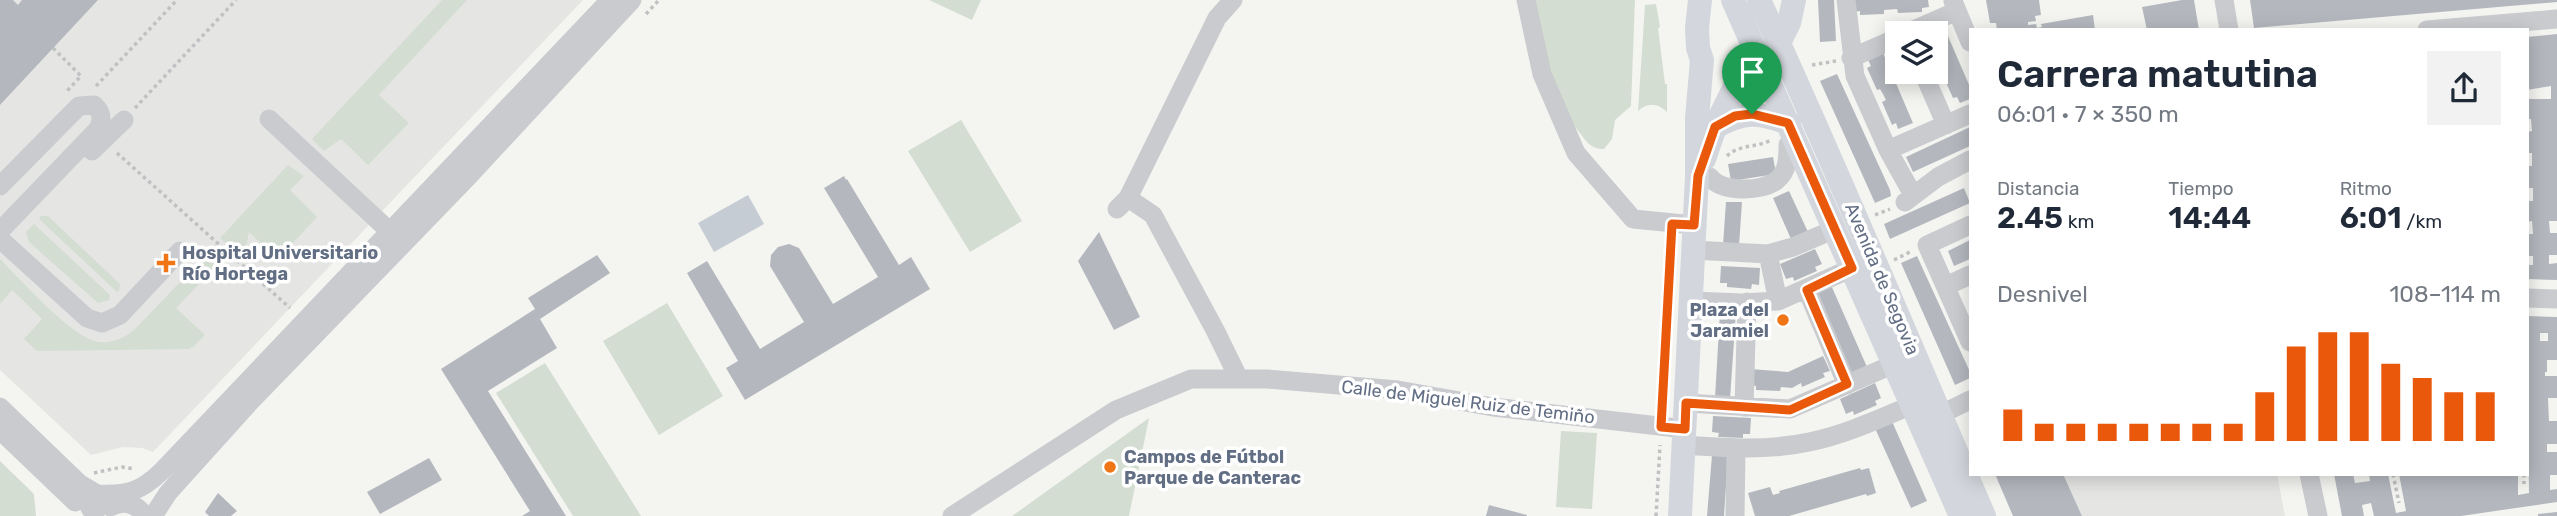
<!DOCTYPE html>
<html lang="es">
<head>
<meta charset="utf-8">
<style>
  :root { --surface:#fff; --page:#f2f2f3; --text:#1f2937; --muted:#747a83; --accent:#ea580c }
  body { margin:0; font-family:Rubik,sans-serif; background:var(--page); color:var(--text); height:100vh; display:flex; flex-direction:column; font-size:26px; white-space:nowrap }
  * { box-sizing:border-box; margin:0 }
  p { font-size:23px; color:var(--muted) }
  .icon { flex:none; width:38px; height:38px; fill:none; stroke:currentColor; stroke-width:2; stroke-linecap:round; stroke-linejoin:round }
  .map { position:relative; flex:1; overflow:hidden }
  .details { position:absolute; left:1969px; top:28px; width:560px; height:448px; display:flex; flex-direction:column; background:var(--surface); border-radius:0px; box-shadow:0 4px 18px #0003 }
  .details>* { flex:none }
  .tools { position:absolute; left:1885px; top:21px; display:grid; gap:14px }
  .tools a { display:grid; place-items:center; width:63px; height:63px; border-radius:0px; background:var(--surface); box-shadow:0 4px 18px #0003; font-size:35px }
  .pin { position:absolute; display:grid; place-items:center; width:60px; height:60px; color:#fff; margin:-72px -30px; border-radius:50% 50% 50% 0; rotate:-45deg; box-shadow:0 0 7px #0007 }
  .pin .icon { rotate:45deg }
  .round { display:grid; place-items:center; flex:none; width:74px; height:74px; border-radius:0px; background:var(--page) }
  .overview { display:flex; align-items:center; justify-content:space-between; height:119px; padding:0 28px }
  h1 { font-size:38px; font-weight:600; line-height:52px }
  .stats { display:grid; grid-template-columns:repeat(3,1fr); gap:10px; height:119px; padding:7px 28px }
  .stats div { display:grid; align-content:center }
  .stats b { font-size:30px; font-weight:600 }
  .stats small { font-size:19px; font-weight:400 }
  .stats p { font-size:19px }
  .chart { height:196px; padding:14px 28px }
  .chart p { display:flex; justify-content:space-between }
  .chart svg { width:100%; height:126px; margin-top:7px; stroke:var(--accent); stroke-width:6 }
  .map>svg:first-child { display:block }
  .built { fill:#e5e6e4 }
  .green { fill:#d4ddd1 }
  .water { fill:#c5ccd3 }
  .building { fill:#b4b8be; fill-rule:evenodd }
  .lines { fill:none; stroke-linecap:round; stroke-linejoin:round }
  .path { stroke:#c0c1c3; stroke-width:3.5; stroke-dasharray:3.5 3.5; stroke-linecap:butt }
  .minor { stroke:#c9cbcf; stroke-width:19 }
  .major { stroke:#d3d6dc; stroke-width:24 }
  .route-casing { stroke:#fff; stroke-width:14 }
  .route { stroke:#ea580c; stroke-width:9 }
  .poi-dot { fill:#f07516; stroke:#fff; stroke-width:2.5 }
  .labels { text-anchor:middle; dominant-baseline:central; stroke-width:7; stroke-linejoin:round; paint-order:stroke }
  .poi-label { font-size:18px; font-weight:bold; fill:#626e84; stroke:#fff; text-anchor:start }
  .street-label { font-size:18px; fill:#626e84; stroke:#fff }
</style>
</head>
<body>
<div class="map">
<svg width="2557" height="516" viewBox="0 0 2557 516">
  <rect width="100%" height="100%" fill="#f4f5f1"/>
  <!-- built -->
  <path class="built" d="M0 0H583L153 452 142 448 123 447 91 455 0 370Z
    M2063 474H2277L2285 516H2082Z"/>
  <!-- green -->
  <path class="green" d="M442 0H467L379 95 409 123 368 165 341 139 324 151 312 139Z
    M929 0H981L972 20Z
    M1535 0H1635L1631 106 1615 120 1612 139 1604 149C1590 149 1587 142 1579 132 1549 95 1544 46 1535 0Z
    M1656 4 1660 27 1658 28 1665 84H1667V112C1658 103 1648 102 1638 111L1645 5Z
    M961 120 1022 221 970 252 908 151Z
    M288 165 304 176 290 190 317 217 278 259 249 232 246 247 239 254 220 238Z
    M41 216H48L120 284 119 291 117 292 39 219Z
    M34 224 110 295 109 300 98 303 29 242 26 232Z
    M216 245 227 255 176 308 205 335 193 347 188 349 37 351 24 339 42 319 12 290 0 304V259C21 280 68 333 94 341 109 345 123 339 134 330Z
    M667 303 723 396 659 435 603 341Z
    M545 363 641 516H573L496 393Z
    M1149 418 1129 516H1012Z
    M1561 431 1597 433 1592 509 1556 507Z
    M0 461 34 494 36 516H0Z"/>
  <!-- water -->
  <path class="water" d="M748 195 764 224 714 252 698 223Z"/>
  <!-- building -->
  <path class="building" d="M0 0H13L18 5 22 0H98L0 105Z
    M1818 0H1834L1836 41 1820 42Z
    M1852 0H1928L1929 7 1922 8V12L1898 13 1897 9 1884 10V14L1860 15V11L1853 12Z
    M1986 0H2039L2041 15 2035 16 2036 21 2028 22V25L2036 24 2037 28 2042 27 2041 24 2093 15 2095 30H1997L1996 23H1990Z
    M2182 0H2194L2199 30H2147L2142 7Z
    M2250 0H2557V2L2254 28Z
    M1944 27 1970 87V99L1960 103 1957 97 1953 98 1943 76 1947 74 1942 62 1938 64 1936 58V31Z
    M2557 34V221H2549L2550 233H2557V255H2549V264L2557 263V280L2527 279V265H2533V256H2527V234H2533L2532 221 2527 222V201H2533V188H2527V166H2532V153H2527V132L2532 131 2531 119H2527V99H2551V86L2527 90V37Z
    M1883 53 1913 123 1898 129 1896 123 1892 125 1882 102 1886 100 1883 94 1880 89 1877 90 1867 68 1871 66 1868 60Z
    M1837 74 1890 190 1891 196 1875 203 1820 81Z
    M1970 127V146L1913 172 1906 157Z
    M1773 157 1776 174 1731 181 1728 164Z
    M844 176 846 180 847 179 899 265 911 257 930 289 745 400 726 368 738 361 687 273 707 261 760 349 804 322 770 266 771 255 778 247 789 244 799 248 833 304 878 277 824 188Z
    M1964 188 1970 203 1890 239 1884 224Z
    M1789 191 1808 232 1791 239 1773 198Z
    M1726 202H1742L1739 246 1723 245Z
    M1099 232 1140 317 1114 330 1078 261Z
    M1970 240V259L1954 266 1948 251Z
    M1815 249 1822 264 1815 267 1817 271 1794 281 1793 277 1786 279 1780 264Z
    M597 255 610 273 540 319 557 348 488 391 566 516H522L530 511 441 369 535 309 528 298Z
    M1917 256 1970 372V378L1955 385 1901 263Z
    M1721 266 1760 268 1759 285 1752 284 1751 289 1727 287V283H1720Z
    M1831 285 1867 367 1851 374 1815 292Z
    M1720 311 1736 312 1730 399 1715 398Z
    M2527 316 2557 317V360H2547V372H2545V376H2557V398H2548L2549 421H2557V444H2547V452H2557V475H2550V490L2557 489V502L2461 516H2374L2371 503 2362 505 2364 516H2342L2334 474H2353L2355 483 2370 481 2369 474H2388L2396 513 2406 511 2399 474H2518V495L2529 493ZM2540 333H2548V341H2540Z
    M1823 356 1830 371 1823 373 1825 377 1802 387 1801 383 1792 388 1781 387 1780 391 1756 390V386L1749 385 1750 369 1788 372Z
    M1875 383 1881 398 1875 401 1877 405 1854 415 1853 411 1846 414 1840 399Z
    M1713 416 1751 418 1750 434H1743V438L1718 437 1719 433 1712 432Z
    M1891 419 1927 501 1911 508 1874 426Z
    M1712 455 1728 456 1724 516H1707Z
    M429 458 442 480 380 514 367 492Z
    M1860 468 1861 470 1869 468 1876 493 1867 496 1866 494 1789 516H1755L1748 493 1770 487 1773 495 1780 493 1779 491Z
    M1995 474H2063L2082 516H2013Z
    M218 493 237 511 231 516H209L205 512Z
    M1489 505 1527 515V516H1486Z
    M2557 512V516H2538V514Z"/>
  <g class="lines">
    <!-- path -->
    <path class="path" d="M646 14 659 0
      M53 48 81 76 67 91
      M1812 65 1836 61
      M96 86 177 0
      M135 108 236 0
      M117 153 290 308
      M1727 156C1739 144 1757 148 1771 140
      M1875 215 1890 209
      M1894 260 1912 251
      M1662 409 1671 249
      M94 473 122 467 135 469
      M2393 474 2399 503
      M2524 474V484
      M1656 516 1660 445"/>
    <!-- minor -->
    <path class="minor" d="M1526 0 1542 74 1576 153 1633 219 1694 225
      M1846 0 1855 76 1888 150 1913 195
      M2224 0 2229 30
      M1953 1 1970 42
      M2427 30 2557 19
      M1907 33 1957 11
      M1851 58 1897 38
      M1923 72 1946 125
      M269 119 385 227 390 230 401 229
      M1888 150 1970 114
      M92 151 124 120
      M1710 177C1721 193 1763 192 1777 180 1788 171 1788 158 1788 145L1797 141
      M0 186 79 106 94 105C102 112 103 119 98 129L0 231
      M1128 198 1153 215 1215 330 1239 379
      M1905 202 1938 177 1970 160
      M1117 209 1128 198 1217 18 1233 0
      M1970 225 1927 245 1970 342
      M0 239 87 318 102 323 120 315 180 251
      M1693 250 1768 254 1793 247 1835 229
      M1768 254 1778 301
      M1946 286 1970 275
      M1807 290 1847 385
      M2527 298 2557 299
      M1691 301 1742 303 1778 301 1852 268
      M1686 403 1790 409 1894 364
      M0 407 80 484 107 500
      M1744 407 1747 302
      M1927 421 1970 400
      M0 430 75 502
      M1684 445C1725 448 1768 451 1809 442 1844 435 1879 419 1912 405
      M2309 474 2318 516
      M69 486 86 501 95 516
      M99 494C128 495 140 492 162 471L610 0
      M110 507C124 500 136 503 145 516
      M153 516 168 493 250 402 467 178 632 0
      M952 516 1116 410 1191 379H1267L1398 390 1493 407 1685 429
      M1735 516 1736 449"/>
    <!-- major -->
    <path class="major" d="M1733 0 1961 516
      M1759 0C1838 170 1909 344 1984 516
      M1715 127C1745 111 1757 112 1789 123
      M1704 159 1715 127 1739 78 1761 64 1779 43 1789 23 1794 0
      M1680 516 1697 176V118L1702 60 1698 48 1697 28 1700 0"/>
  </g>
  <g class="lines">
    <!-- route casing -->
    <g class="route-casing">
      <path id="route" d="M1752 114 1788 123 1852 268 1807 290 1847 384 1790 410 1686 403 1685 429 1661 427 1672 224 1694 225 1698 176 1715 127 1735 116Z"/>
    </g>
    <!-- route -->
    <use href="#route" class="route"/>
  </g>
  <!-- markers -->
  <g class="poi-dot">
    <path d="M162.5 252.5h7v7h7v7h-7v7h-7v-7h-7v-7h7z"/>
    <circle cx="1783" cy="320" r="7"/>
    <circle cx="1110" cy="467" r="7"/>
  </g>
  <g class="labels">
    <!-- poi labels -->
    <g class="poi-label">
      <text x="182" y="253">Hospital Universitario<tspan x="182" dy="21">Río Hortega</tspan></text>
      <text x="1769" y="310" text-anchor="end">Plaza del<tspan x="1769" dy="21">Jaramiel</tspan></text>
      <text x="1124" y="457">Campos de Fútbol<tspan x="1124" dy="21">Parque de Canterac</tspan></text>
    </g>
    <!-- street labels -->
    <g class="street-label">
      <text transform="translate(1882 279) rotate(67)">Avenida de Segovia</text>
      <text transform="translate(1468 402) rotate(7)">Calle de Miguel Ruiz de Temiño</text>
    </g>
  </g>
</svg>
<div class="tools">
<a><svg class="icon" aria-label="layers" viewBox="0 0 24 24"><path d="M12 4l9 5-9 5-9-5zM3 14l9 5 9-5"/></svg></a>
</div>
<div class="pin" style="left:1752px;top:114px;background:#1e9e55"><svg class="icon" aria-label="arrive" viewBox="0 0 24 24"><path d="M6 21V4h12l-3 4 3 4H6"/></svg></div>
<section class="details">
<div class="overview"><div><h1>Carrera matutina</h1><p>06:01 · 7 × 350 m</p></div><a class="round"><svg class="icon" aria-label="share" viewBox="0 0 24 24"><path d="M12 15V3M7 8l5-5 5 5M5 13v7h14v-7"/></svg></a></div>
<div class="stats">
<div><p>Distancia</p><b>2.45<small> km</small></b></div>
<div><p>Tiempo</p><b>14:44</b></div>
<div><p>Ritmo</p><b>6:01<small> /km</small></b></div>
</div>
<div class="chart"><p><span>Desnivel</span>108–114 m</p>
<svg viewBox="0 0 160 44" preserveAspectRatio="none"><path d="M5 44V33M15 44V38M25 44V38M35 44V38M45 44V38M55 44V38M65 44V38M75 44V38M85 44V27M95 44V11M105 44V6M115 44V6M125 44V17M135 44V22M145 44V27M155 44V27"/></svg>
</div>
</section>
</div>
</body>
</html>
